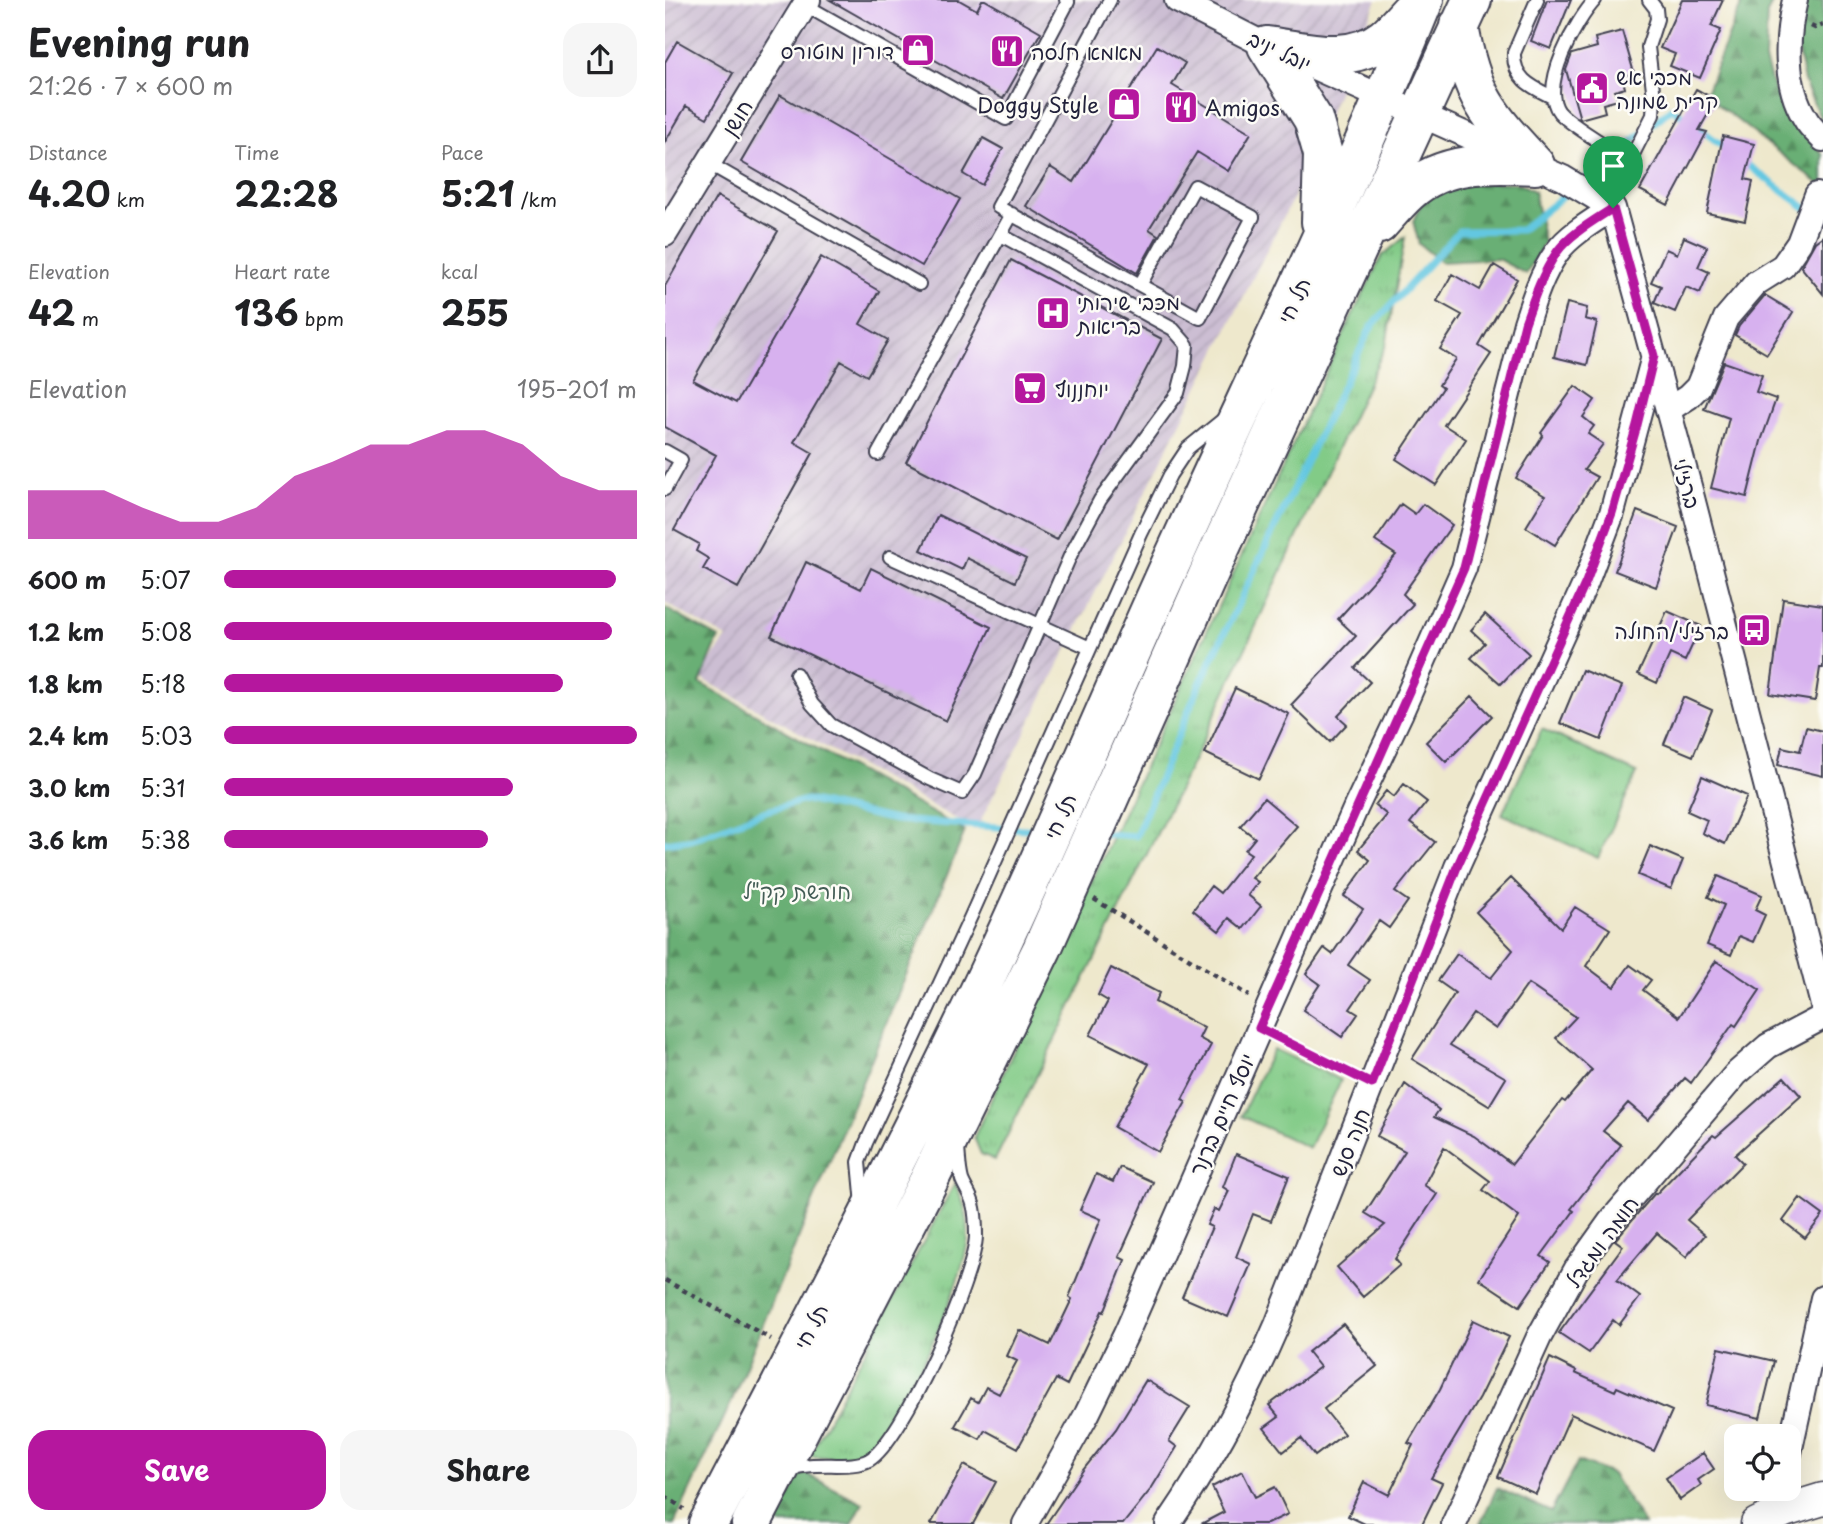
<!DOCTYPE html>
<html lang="en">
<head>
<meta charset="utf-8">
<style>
  :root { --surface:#fff; --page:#f6f6f6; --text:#202124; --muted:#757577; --accent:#b5179e }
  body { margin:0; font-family:"Playpen Sans","Playpen Sans Hebrew",sans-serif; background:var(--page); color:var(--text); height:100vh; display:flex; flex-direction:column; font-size:26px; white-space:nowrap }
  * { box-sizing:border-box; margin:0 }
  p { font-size:23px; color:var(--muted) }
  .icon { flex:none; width:38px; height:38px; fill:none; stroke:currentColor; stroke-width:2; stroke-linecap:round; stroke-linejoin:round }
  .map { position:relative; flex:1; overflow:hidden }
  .panel { display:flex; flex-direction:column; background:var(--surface); width:665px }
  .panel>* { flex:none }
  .tools { position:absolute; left:1059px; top:1424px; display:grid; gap:14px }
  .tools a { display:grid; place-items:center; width:77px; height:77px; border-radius:14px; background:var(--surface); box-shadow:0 7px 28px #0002; font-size:35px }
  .pin { position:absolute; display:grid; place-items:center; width:60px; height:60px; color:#fff; margin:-72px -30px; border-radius:50% 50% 50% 0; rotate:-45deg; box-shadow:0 0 7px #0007 }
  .pin .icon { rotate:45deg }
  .round { display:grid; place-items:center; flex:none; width:74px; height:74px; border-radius:21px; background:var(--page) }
  .headline { display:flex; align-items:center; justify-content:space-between; height:119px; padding:0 28px }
  h1 { font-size:38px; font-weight:700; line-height:52px }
  .metrics { display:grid; grid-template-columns:repeat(3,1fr); gap:10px; height:119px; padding:7px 28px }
  .metrics div { display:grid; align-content:center }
  .metrics b { font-size:35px; font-weight:700 }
  .metrics small { font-size:19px; font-weight:400 }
  .metrics p { font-size:19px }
  .chart { height:196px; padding:14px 28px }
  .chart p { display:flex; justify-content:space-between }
  .chart svg { width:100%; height:126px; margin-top:7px; fill:var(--accent); opacity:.7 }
  .button { display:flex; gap:14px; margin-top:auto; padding:14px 28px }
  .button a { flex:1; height:80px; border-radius:21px; background:var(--accent); color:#fff; font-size:28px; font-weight:700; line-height:80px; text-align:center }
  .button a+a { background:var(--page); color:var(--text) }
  ul { padding:0 28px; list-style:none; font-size:23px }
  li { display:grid; grid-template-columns:112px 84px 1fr; align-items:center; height:52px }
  li i { height:18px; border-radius:9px; background:var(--accent) }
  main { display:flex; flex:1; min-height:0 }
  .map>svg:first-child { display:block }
  .industrial { fill:url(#industrial-furrows) }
  .forest { fill:url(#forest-firs); stroke:#466858; stroke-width:2 }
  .park { fill:url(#park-tufts); stroke:#527661; stroke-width:2 }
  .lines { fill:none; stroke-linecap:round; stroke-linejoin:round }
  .stream { stroke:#63c7e1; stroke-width:7 }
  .building { fill:#d7b1ef }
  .service-casing { stroke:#414051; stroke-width:16 }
  .minor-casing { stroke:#414051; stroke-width:28 }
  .tertiary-casing { stroke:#414051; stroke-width:35 }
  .trunk-casing { stroke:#414051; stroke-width:42 }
  .path { stroke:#414051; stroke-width:4.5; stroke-dasharray:5 5; stroke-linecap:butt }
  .service { stroke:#fff; stroke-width:12 }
  .minor { stroke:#fff; stroke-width:24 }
  .tertiary { stroke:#fff; stroke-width:32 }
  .trunk { stroke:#fff; stroke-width:38 }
  .route-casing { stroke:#fff; stroke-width:14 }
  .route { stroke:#b5179e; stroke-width:9 }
  .labels { text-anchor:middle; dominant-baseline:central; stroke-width:5; stroke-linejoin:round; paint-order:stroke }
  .poi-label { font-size:21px; fill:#22223b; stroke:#fdfcf7; text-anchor:start }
  .street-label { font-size:21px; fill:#22223b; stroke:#fdfcf7 }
  .park-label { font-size:21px; fill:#445d56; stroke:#fdfcf7 }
</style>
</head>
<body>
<main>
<section class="panel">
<div class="headline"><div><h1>Evening run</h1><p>21:26 · 7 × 600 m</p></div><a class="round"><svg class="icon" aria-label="share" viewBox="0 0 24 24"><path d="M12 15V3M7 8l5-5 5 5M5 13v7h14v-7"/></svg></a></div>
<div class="metrics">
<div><p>Distance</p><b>4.20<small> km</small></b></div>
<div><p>Time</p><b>22:28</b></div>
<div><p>Pace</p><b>5:21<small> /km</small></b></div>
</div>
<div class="metrics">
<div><p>Elevation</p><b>42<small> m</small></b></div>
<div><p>Heart rate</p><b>136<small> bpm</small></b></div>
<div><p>kcal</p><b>255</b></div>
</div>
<div class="chart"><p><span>Elevation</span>195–201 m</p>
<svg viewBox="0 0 160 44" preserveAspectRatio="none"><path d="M0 44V27L10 27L20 27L30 33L40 38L50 38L60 33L70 22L80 17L90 11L100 11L110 6L120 6L130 11L140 22L150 27L160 27V44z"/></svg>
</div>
<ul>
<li><b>600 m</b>5:07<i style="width:95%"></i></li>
<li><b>1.2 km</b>5:08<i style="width:94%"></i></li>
<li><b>1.8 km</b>5:18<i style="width:82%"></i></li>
<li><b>2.4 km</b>5:03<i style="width:100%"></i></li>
<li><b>3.0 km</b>5:31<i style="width:70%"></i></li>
<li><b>3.6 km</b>5:38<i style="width:64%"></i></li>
</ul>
<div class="button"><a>Save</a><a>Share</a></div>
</section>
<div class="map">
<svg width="1158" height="1524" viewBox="0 0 1158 1524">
  <defs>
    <pattern id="industrial-furrows" width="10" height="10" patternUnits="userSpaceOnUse" patternTransform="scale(1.75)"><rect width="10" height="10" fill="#ccbed3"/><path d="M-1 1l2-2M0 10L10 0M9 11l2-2" fill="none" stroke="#afa3b6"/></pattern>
    <pattern id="forest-firs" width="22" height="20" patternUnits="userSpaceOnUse" patternTransform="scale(1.75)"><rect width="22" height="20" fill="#69af74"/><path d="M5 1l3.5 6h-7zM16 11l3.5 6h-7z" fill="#568e60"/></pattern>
    <pattern id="park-tufts" width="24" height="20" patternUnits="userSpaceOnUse" patternTransform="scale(1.75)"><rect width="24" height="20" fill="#82cb87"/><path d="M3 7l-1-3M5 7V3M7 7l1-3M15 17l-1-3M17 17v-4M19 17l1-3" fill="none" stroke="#70ae75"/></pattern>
  </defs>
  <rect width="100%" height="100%" fill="#fdfcf7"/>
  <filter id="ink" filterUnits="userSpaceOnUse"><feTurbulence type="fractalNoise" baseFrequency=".0143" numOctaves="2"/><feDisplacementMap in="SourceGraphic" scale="14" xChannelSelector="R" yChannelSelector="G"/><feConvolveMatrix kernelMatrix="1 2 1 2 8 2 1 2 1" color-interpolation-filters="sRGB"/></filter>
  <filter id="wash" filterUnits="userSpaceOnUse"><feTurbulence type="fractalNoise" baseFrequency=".00686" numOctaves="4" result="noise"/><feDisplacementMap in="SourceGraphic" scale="28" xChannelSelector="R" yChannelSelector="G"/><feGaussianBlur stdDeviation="1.57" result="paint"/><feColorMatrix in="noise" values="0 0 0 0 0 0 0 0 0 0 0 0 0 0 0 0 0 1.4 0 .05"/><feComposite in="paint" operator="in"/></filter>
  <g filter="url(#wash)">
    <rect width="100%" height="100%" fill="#eee8cc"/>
    <!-- industrial -->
    <path class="industrial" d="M0 0H712L630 194 311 830 34 677 62 638 0 603Z"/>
    <!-- forest -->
    <path class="forest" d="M1078 0H1109L1102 13 1100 60 1109 90 1158 155V187L1040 95Z
      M1135 0H1158V124L1139 82 1131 40Z
      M812 182 854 183 869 191 879 243 861 274 833 259 776 262 754 244 748 221 758 201 784 188Z
      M0 608 54 638 35 683 300 831 65 1405 9 1524H0Z
      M913 1461 947 1474 979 1524H815L832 1488 886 1512Z
      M137 1472 198 1503 187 1524H110Z"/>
    <!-- park -->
    <path class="park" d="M740 237 721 345 533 751 330 1160 316 1154 309 1137 688 314 717 256Z
      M877 729 972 773 933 858 837 814Z
      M608 1049 676 1080 644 1148 576 1116Z
      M290 1183C298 1200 303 1214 303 1234 303 1276 235 1424 202 1451 188 1462 161 1456 144 1456Z"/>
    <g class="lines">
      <!-- stream -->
      <path class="stream" d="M985 126 1007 108 1023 120
        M1035 129 1062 149
        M1077 161 1141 208
        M441 834 471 836 534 686 706 327 794 231 856 230 976 134
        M0 843 28 839 101 811 141 800 230 820 376 830"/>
    </g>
    <g id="blocks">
      <!-- building -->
      <path class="building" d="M165 0H294L312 10 317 0H320L376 32 338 99Z
        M882 0H906L886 49 866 41Z
        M1017 0H1058L1046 26 1056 30 1035 78 1005 66 1010 54 995 48Z
        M957 31 969 73 957 76 960 88 950 91 953 100 938 104 940 112 915 119 901 70 907 54 932 47 930 38Z
        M12 41 68 73 42 118 21 106 0 142V62Z
        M492 46 520 63 507 85 586 133 563 171 532 152 484 229 493 235 472 273 361 206 385 167 409 182Z
        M1031 89 1051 100 1034 130 1042 132 1003 205 975 190Z
        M115 95 295 199 257 266 76 162Z
        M1058 136 1089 144 1080 179 1088 181 1080 221 1042 213Z
        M318 138 338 149 317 185 298 174Z
        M52 196 113 231 28 380 71 403 156 257 214 291 195 324 223 340 202 376 176 361 129 442 148 453 73 588 38 569 44 559 31 551 34 544 9 530 51 455 0 427V286Z
        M1158 236V294L1136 267 1150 242Z
        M1019 237 1042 247 1033 267 1044 272 1035 293 1021 287 1010 312 989 303 996 286 986 282 1001 249 1012 254Z
        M346 260 497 339 392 540 241 462Z
        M829 265 852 279 814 346 826 354 779 425 801 439 771 485 731 459 778 388 774 385 791 359 775 349 797 315 772 301 787 274 815 290Z
        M1100 295 1128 312 1102 354 1070 335 1074 326Z
        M902 303 922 308 920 319 932 322 922 365 889 357Z
        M1059 362 1097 375 1091 392 1111 399 1096 441 1082 497 1046 488 1064 418 1039 409Z
        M910 386 930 400 918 417 929 426 923 434 938 444 919 470 932 477 890 545 861 527 880 496 851 478 878 435 876 433Z
        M736 504 750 514 758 504 787 525 738 594 748 604 690 668 705 682 673 716 682 724 665 742 626 705 691 636 673 619 731 555 710 541Z
        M972 511 1013 527 991 587 950 571Z
        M273 515 361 559 350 582 302 558 297 570 256 550Z
        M141 562 196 589 206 568 326 627 281 721 106 636Z
        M1118 599 1158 605V668H1155L1150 701 1105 694Z
        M1002 611 1036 626 1020 661 1005 654 992 683 973 674Z
        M820 614 864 654 836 684 806 658 820 643 806 630Z
        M917 670 957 686 936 740 895 723Z
        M570 688 624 714 594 779 540 753Z
        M807 696 827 716 781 762 761 742Z
        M1018 697 1047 710 1028 756 999 744Z
        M1141 727 1158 731V776L1113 765 1117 747 1135 751Z
        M1037 776 1082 796 1060 844 1037 833 1042 820 1022 811Z
        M739 784 762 802 745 823 770 842 730 892 743 901 724 928 714 921 683 965 705 980 685 1009 693 1014 677 1037 638 1010 655 984 641 974 659 948 667 954 698 909 679 896 705 860 693 850 722 815 710 805 721 791 729 797Z
        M599 798 632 826 587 878 593 882 583 895 596 906 578 929 564 918 554 931 528 910 546 886 555 893 586 854 580 850 590 838 575 826Z
        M985 846 1018 860 1006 889 973 875Z
        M1053 876 1097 895 1090 910 1100 915 1088 942 1074 936 1066 955 1042 945 1059 905 1043 897Z
        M846 878 896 928 910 907 945 929 921 966 949 987 965 965 986 980 978 990 1014 1017 1051 961 1095 990 1071 1026 1068 1024 1026 1083 1020 1078 983 1120 963 1103 938 1131 956 1145 906 1209 909 1211 876 1256 885 1262 855 1306 814 1279 854 1217 818 1190 825 1181 779 1147 759 1185 772 1194 730 1259 735 1265 698 1297 672 1267 720 1225 700 1213 740 1151 712 1136 740 1084 774 1110 769 1117 809 1136 847 1164 897 1100 900 1102 927 1070 891 1038 911 1017 863 984 831 1029 808 1013 785 1045 841 1078 824 1106 747 1059 790 993 773 981 792 954 826 978 848 950 811 912Z
        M446 968 494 993 490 1002 539 1028 534 1038 546 1045 517 1100 521 1102 493 1152 449 1127 484 1064 425 1035 443 1001 433 995Z
        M1119 1077 1136 1096 1070 1155 1078 1163 1022 1220 1040 1235 1021 1257 992 1233 952 1280 975 1297 954 1325 948 1320 924 1353 894 1333 958 1246 950 1240 990 1193 991 1194 1048 1135 1051 1137Z
        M571 1154 624 1176 606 1221 588 1214 571 1257 586 1264 563 1317 517 1297 547 1227 542 1225 549 1209 554 1211 564 1191 558 1187Z
        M455 1167 488 1182 454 1257 460 1260 439 1312 437 1311 402 1385 391 1379 353 1448 320 1430 315 1439 290 1426 306 1398 313 1402 321 1387 334 1394 352 1361 342 1356 354 1330 385 1345 407 1299 404 1297 436 1219 415 1210 431 1174 448 1182Z
        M1135 1198 1158 1215 1140 1238 1118 1221Z
        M808 1320 844 1337 814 1398 766 1478 777 1483 757 1524H700L683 1516 699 1482 724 1495 748 1445 743 1443 775 1389Z
        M678 1324 712 1366 659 1409 679 1434 650 1456 636 1438 618 1452 599 1428 614 1417 604 1405 655 1367 643 1352Z
        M1054 1348 1109 1361 1095 1418 1041 1405Z
        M885 1358 911 1371 910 1373 950 1391 952 1387 1007 1411 989 1451 906 1414 871 1494 833 1477Z
        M481 1380 525 1407 504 1441 512 1447 486 1489 458 1524H381L418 1470 451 1429Z
        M1038 1453 1049 1469 1033 1480 1036 1485 1015 1500 1001 1478Z
        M299 1465 331 1482 308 1524H266Z
        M577 1471 590 1497 610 1487 623 1514 602 1524H536L559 1512 547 1487Z"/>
    </g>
  </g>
  <g filter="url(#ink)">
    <use href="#blocks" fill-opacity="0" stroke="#414051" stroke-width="2"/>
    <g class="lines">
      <!-- service casing -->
      <g class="service-casing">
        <path id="service" d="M445 0 333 207 535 318 588 217 530 186 475 285
          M872 0 849 53C848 79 867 87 887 97
          M930 0C911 21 874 85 894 112 905 125 948 150 965 161
          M140 5 341 119 403 2 401 0
          M43 163 254 284
          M948 208 949 188 956 178 988 115 989 98 983 47 992 19 991 9 984 0
          M0 451 16 460 0 489
          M213 454 347 214
          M225 557 425 648
          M131 674 147 704 166 725 265 779 297 793 310 774 406 554 435 500 513 393 520 366 522 345 508 329 336 235
          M198 1205 194 1162 201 1143 306 916 476 534 505 475 523 448 560 418
          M125 1469C150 1460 186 1470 204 1460 238 1440 310 1277 311 1236 311 1226 311 1213 308 1204 306 1195 300 1188 297 1180 294 1169 294 1158 293 1148"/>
      </g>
      <!-- minor casing -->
      <g class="minor-casing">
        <path id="minor" d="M512 0 602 46 898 178 948 208 1025 490 1158 1005
          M1130 0C1121 38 1119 84 1140 118 1144 126 1152 133 1158 139
          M0 234 143 0
          M1003 410 1023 397 1033 387 1061 318 1091 283 1118 266 1134 243 1152 195
          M1124 1453 1158 1298
          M1119 1511V1489
          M360 1524 422 1414 461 1334 691 807 736 712 799 568 861 323C869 298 877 273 892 252 905 234 930 220 948 208
          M503 1524C546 1461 582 1395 612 1325L792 867 921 582 947 513 988 360
          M789 1524 874 1337 911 1270 946 1221 1071 1074 1103 1046 1158 1017"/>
      </g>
      <!-- tertiary casing -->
      <g class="tertiary-casing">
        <path id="tertiary" d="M1092 1524 1119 1511 1158 1499"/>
      </g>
      <!-- trunk casing -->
      <g class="trunk-casing">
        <path id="trunk" d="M794 26C806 96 823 115 870 165
          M602 46 648 119 658 154 656 222
          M602 46C641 51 685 65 719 38 730 29 739 17 749 7
          M714 224C724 213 734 201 744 192 778 160 827 163 870 165
          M43 1524C129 1359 216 1194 297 1027 374 869 440 707 513 548 596 366 684 186 759 0
          M86 1524 262 1184 377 949 547 566 807 0"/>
      </g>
      <!-- path -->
      <path class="path" d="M1146 26 1150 28 1158 25
        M429 899 584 996
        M614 1038 688 1074
        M0 1280 106 1339
        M0 1496 19 1509"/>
      <!-- service -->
      <use href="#service" class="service"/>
      <!-- minor -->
      <use href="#minor" class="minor"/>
      <!-- tertiary -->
      <use href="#tertiary" class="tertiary"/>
      <!-- trunk -->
      <use href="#trunk" class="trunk"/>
    </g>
  </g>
  <g class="lines" filter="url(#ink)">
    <!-- route casing -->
    <g class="route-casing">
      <path id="route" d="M948 208 989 356 972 425 947 513 921 582 792 867 707 1084 594 1028 799 568 860 323C869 298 877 274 892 252 905 234 930 220 948 208Z"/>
    </g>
    <!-- route -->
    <use href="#route" class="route"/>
  </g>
  <!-- icons -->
  <defs>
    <g id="shop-square" transform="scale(1.75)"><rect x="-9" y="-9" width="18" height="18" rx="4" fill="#b5179e" stroke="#fdfcf7"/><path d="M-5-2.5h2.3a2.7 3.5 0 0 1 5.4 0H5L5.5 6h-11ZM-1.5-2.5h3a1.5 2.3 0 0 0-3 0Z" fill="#fff"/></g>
    <g id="restaurant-square" transform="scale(1.75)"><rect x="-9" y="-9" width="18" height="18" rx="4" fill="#b5179e" stroke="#fdfcf7"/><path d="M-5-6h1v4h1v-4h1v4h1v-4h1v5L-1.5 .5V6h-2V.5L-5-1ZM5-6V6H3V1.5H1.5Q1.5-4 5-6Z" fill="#fff"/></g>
    <g id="civic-square" transform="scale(1.75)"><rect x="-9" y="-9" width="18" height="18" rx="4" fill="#b5179e" stroke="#fdfcf7"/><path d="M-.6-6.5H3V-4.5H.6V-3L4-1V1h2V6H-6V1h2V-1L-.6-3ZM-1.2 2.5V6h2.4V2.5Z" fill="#fff"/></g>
    <g id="hospital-square" transform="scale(1.75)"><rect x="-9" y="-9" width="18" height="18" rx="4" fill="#b5179e" stroke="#fdfcf7"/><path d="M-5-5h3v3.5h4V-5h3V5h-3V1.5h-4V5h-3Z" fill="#fff"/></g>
    <g id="supermarket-square" transform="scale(1.75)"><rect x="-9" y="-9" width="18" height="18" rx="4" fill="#b5179e" stroke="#fdfcf7"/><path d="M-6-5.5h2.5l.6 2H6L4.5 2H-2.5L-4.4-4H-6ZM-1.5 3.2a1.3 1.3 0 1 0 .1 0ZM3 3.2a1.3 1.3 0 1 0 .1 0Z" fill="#fff"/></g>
    <g id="bus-square" transform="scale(1.75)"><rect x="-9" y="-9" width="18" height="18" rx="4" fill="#b5179e" stroke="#fdfcf7"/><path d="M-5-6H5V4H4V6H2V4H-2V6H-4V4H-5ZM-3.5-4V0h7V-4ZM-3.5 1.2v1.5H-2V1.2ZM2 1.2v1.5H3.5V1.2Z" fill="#fff"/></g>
  </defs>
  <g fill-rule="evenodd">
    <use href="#shop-square" x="253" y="50"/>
    <use href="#restaurant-square" x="342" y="51"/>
    <use href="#civic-square" x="927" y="88"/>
    <use href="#shop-square" x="459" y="104"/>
    <use href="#restaurant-square" x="516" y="107"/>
    <use href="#hospital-square" x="388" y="313"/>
    <use href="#supermarket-square" x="365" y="388"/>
    <use href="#bus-square" x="1089" y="630"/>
  </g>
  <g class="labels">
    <!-- poi labels -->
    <g class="poi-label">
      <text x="229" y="50" text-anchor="end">דורון מוטורס</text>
      <text x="366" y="51">מאמא חלסה</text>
      <text x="951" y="76">מכבי אש<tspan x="951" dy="24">קרית שמונה</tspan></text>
      <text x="434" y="104" text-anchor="end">Doggy Style</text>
      <text x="540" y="107">Amigos</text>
      <text x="412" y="301">מכבי שירותי<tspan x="412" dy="24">בריאות</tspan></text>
      <text x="390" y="388">יוחננוף</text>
      <text x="1064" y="630" text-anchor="end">ברזילי/החולה</text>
    </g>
    <!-- street labels -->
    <g class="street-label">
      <text transform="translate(615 50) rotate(25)">יובל יניב</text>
      <text transform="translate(71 117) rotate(-58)">חושן</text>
      <text transform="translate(628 300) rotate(-65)">תל חי</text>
      <text transform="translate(1023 483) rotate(75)">ברזילי</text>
      <text transform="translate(394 816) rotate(-66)">תל חי</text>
      <text transform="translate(556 1114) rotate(-66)">יוסף חיים ברנר</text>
      <text transform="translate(684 1142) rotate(-68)">חנה סנש</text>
      <text transform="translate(936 1241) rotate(-54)">חומה ומגדל</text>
      <text transform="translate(145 1326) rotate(-63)">תל חי</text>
    </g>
    <!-- park labels -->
    <g class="park-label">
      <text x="132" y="890">חורשת קק"ל</text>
    </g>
  </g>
</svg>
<div class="tools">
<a><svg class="icon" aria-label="locate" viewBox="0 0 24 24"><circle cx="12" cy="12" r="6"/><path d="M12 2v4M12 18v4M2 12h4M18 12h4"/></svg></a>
</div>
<div class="pin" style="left:948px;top:208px;background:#1e9e55"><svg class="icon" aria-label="arrive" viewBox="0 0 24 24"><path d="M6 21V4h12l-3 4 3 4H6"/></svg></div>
</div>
</main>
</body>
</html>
